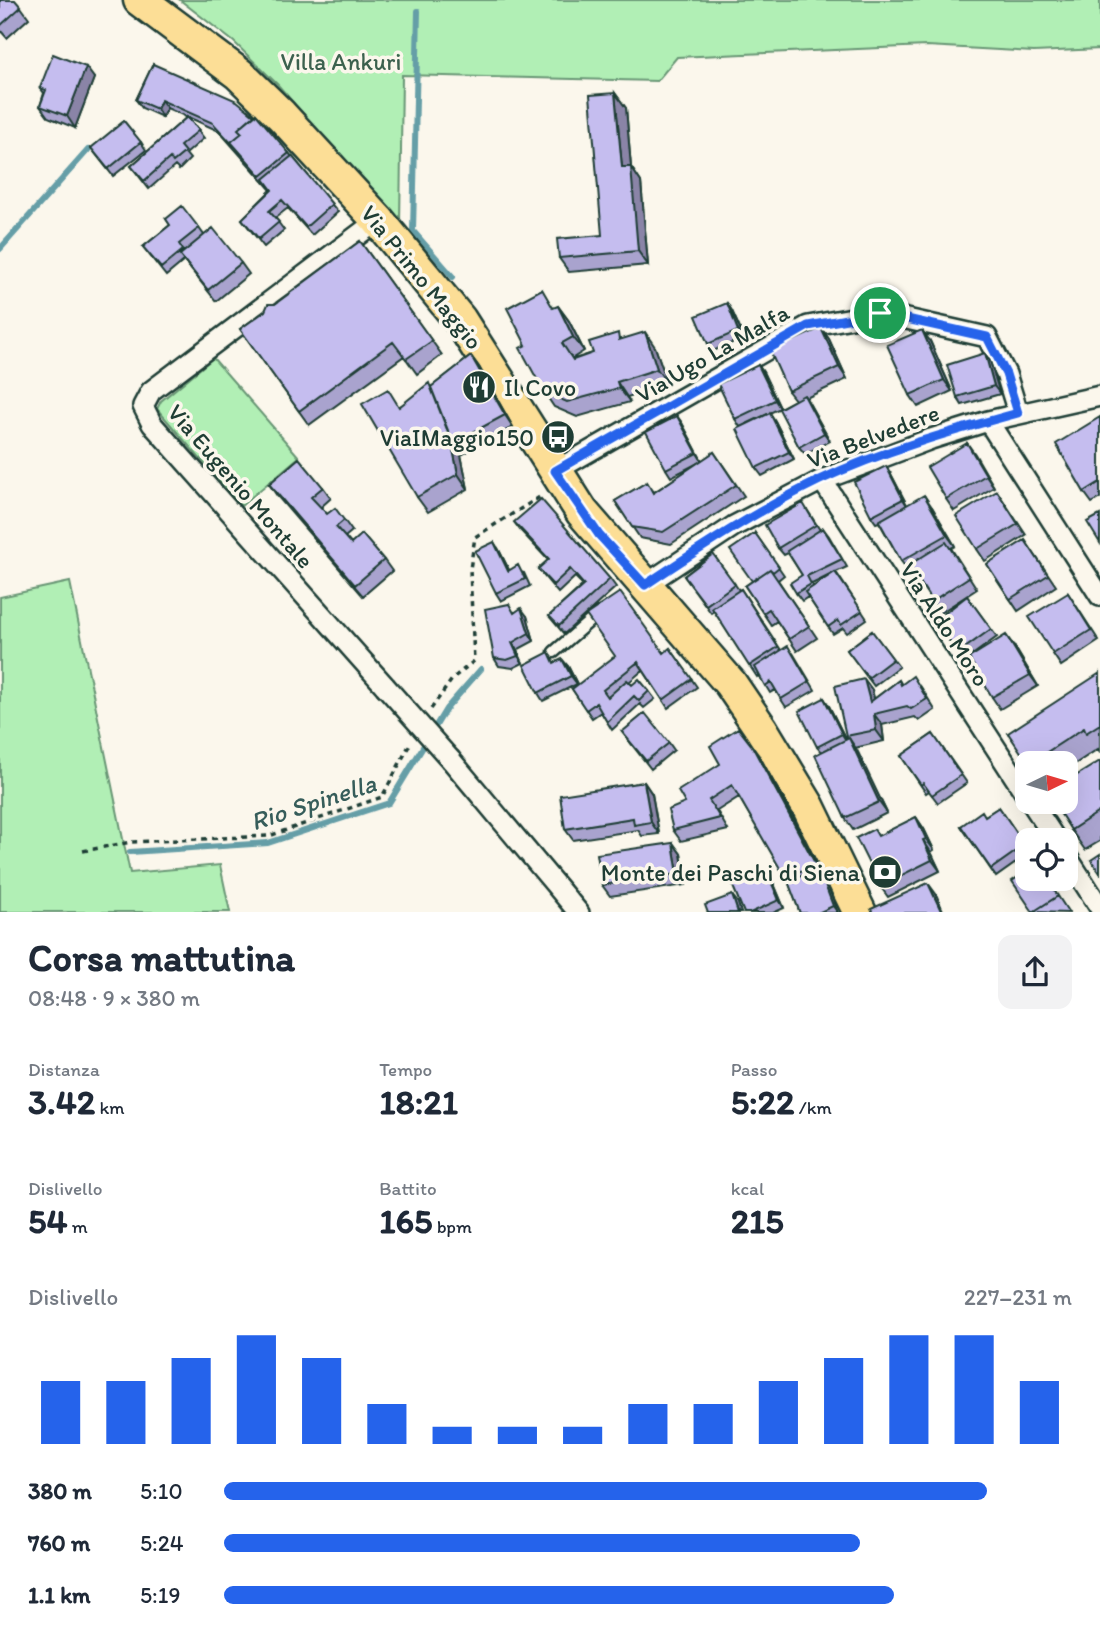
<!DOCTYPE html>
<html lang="it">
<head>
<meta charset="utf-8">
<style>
  :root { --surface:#fff; --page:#f2f2f3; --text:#1f2937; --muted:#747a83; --accent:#2563eb }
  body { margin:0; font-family:Itim,sans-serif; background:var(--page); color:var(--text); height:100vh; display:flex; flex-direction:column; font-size:26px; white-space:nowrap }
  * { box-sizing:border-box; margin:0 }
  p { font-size:23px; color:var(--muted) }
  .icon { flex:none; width:38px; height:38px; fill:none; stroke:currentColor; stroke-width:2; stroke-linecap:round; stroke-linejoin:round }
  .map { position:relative; height:912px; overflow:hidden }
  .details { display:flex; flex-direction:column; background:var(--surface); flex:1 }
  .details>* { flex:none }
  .needle { width:46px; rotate:85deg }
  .buttons { position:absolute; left:1015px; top:751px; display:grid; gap:14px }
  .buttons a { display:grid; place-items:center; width:63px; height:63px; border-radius:14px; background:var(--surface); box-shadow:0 7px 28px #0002; font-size:35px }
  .pin { position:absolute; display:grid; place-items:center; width:60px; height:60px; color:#fff; margin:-30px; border:4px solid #fff; border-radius:50%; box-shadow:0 2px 7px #0007 }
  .round { display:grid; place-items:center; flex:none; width:74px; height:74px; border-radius:14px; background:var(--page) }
  .summary { display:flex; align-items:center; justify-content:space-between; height:119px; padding:0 28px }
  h1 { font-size:38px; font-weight:700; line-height:52px }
  .figures { display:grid; grid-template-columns:repeat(3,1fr); gap:10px; height:119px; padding:7px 28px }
  .figures div { display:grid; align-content:center }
  .figures b { font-size:35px; font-weight:700 }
  .figures small { font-size:19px; font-weight:400 }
  .figures p { font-size:19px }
  .chart { height:196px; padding:14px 28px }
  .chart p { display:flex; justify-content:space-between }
  .chart svg { width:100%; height:126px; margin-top:7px; stroke:var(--accent); stroke-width:6 }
  ul { padding:0 28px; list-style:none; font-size:23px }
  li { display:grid; grid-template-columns:112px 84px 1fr; align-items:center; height:52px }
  li i { height:18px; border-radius:9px; background:var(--accent) }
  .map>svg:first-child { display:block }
  .green { fill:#b1efb5; stroke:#689674; stroke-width:2 }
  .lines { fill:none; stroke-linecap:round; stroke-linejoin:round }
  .stream { stroke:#659ea7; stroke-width:6 }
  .service-casing { stroke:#1f3d34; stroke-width:15 }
  .minor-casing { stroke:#1f3d34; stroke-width:24 }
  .primary-casing { stroke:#1f3d34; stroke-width:37 }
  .path { stroke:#1f3d34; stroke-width:3.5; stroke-dasharray:5 5; stroke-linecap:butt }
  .service { stroke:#fbf7ec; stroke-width:10 }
  .minor { stroke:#fbf7ec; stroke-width:19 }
  .primary { stroke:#fcde96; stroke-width:32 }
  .minor-bridge-casing { stroke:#1f3d34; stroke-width:24; stroke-linecap:butt }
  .minor-bridge { stroke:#fbf7ec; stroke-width:19 }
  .wall { fill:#a9a3ce; stroke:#1f3d34; stroke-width:2; fill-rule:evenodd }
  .shaded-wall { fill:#8a84a7; stroke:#1f3d34; stroke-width:2 }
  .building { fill:#c5bdef; stroke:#1f3d34; stroke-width:2 }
  .route-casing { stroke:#fff; stroke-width:14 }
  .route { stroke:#2563eb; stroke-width:9 }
  .labels { text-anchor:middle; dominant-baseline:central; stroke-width:7; stroke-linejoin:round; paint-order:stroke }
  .park-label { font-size:24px; fill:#3c614e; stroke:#fbf7ec }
  .street-label { font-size:24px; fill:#1f3d34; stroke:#fbf7ec }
  .poi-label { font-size:24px; fill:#1f3d34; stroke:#fbf7ec; text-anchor:end }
  .water-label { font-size:26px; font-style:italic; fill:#365d5a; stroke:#fbf7ec }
</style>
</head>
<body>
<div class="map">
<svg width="1100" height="913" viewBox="0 0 1100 913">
  <rect width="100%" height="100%" fill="#fbf7ec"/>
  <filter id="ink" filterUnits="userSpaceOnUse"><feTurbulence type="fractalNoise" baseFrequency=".0143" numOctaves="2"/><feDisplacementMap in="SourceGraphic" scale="14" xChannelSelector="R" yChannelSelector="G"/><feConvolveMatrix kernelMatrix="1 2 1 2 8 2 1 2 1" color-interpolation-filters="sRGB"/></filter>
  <g filter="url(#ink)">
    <!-- green -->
    <path class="green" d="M180 0H1100V49L1034 52 927 46 677 57 657 81 402 75 400 225 278 85 234 42Z
      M213 358 299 457 241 506 157 409 161 401Z
      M70 582 130 873 220 865 230 912H0V597Z"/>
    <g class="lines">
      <!-- stream -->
      <path class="stream" d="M418 11 413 231 453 277
        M0 249 88 150
        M130 852 268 843 389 803 446 709 481 669"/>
      <!-- service casing -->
      <g class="service-casing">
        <path id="service" d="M554 652 599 613"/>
      </g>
      <!-- minor casing -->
      <g class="minor-casing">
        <path id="minor" d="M378 220 151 391 143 406 152 424 385 686
          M988 421 1100 596
          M555 471 808 326 880 313 987 337 1006 374 1018 413
          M822 480 1027 796
          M645 585 734 526 822 480 931 439 988 421 1100 396
          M451 760 579 913
          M1031 802 1056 840
          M1066 855 1100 908"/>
      </g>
      <!-- primary casing -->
      <g class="primary-casing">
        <path id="primary" d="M140 0 239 74 281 115 378 220 460 320 582 512 730 683 762 730 808 806 860 913"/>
      </g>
      <!-- path -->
      <path class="path" d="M431 709 453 678 474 661 470 569 475 537 543 495
        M83 851 131 842 269 836 382 797 411 742"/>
      <!-- service -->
      <use href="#service" class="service"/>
      <!-- minor -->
      <use href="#minor" class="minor"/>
      <!-- primary -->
      <use href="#primary" class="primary"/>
      <!-- minor-bridge casing -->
      <g class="minor-bridge-casing">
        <path id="minor-bridge" d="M385 686 451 760"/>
      </g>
      <!-- minor-bridge -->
      <use href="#minor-bridge" class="minor-bridge"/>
    </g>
    <!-- wall -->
    <path class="wall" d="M0 0 21 7 29 18 7 38 0 30Z
      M153 64 289 153 338 212 312 235 288 208 275 218 284 230 264 247 242 219 271 190 219 131 188 117 204 138 186 154 190 159 179 170 175 166 149 189 131 166 187 117 167 108 162 117 142 108 136 100Z
      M94 78 75 128 48 117 40 106 44 93 40 88Z
      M615 93 626 108 631 167 641 182 648 265 569 272 559 258 602 235Z
      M141 142 146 150 113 176 91 148Z
      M166 219 199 228 204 235 241 263 249 274 216 301 184 261 166 276 143 247 170 225Z
      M360 241 442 355 417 374 404 356 309 425 240 329Z
      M727 303 732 311 744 338 713 351 708 344Z
      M558 306 569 321 584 351 573 358 574 359 593 353 622 339 655 347 668 384 627 397 630 402 577 417 554 407 544 392 526 345 555 308Z
      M821 328 829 339 847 379 806 398 830 441 805 454 799 447 780 408 740 427 735 419 758 365 763 372 780 408 795 400 788 391Z
      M930 341 952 391 918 407 910 395Z
      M471 356 479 367 513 427 461 455 468 489 428 512 417 497 400 406 431 387Z
      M990 361 1000 394 962 405 957 397Z
      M770 413 775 421 794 459 762 476 756 468Z
      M677 416 682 423 702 461 714 452 744 496 671 544 640 538 615 501 647 482 654 492 702 461 671 477 666 469Z
      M1100 417V498L1092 503 1084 492Z
      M967 443 994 487 954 511 946 499Z
      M891 474 907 505 932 507 955 546 951 548 977 589 940 613 912 571 909 572 901 561 879 522 876 523 871 516Z
      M269 484 323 487 331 498 321 507 327 514 344 520 352 531 345 537 351 544 384 560 392 571 363 596 277 496Z
      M997 491 1026 535 985 561 977 549Z
      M808 511 820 530 823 528 829 536 847 567 836 572 867 619 847 633 843 628 833 634 808 597 802 601 796 593 802 575 788 553 784 555 778 548ZM834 573 814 587 812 584Z
      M514 522 610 579 616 587 564 634 549 616 583 585 575 577 558 593 538 569 548 560 520 530Z
      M755 533 784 575 778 580 817 638 797 651 777 621 771 625 745 586 752 581Z
      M1025 540 1056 586 1018 611 987 564Z
      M499 550 509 570 524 573 530 586 501 601 496 593Z
      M713 554 739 590 741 589 781 650 793 653 815 690 786 707 775 690 770 693 759 675 757 677 714 611 711 613 684 576Z
      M1068 593 1099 641 1061 666 1053 654Z
      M967 596 997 637 964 661 935 621Z
      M515 612 527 616 534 641 517 650 523 663 513 668 499 666 494 658Z
      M872 631 899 667 874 686 847 650Z
      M1014 646 1038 686 1000 709 992 697Z
      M670 648 697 687 668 708 643 670 629 682 632 685 649 691 655 699 644 708 640 704 612 730 601 712 592 718 572 689 664 653Z
      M555 662 568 666 577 684 543 701 538 693Z
      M1100 673V752L1098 749 1066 770V763H1028Z
      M864 679 872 690 874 699 899 680 902 685 921 687 935 710 919 721 915 717 882 725 884 741 855 748 887 813 853 830 845 818 821 752 817 747 824 698 829 706 846 740 848 739 846 736Z
      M622 732 669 743 674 750 651 769Z
      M933 734 967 783 938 803 929 791 926 793 901 756Z
      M760 757 824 876 838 913H800L788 881 739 797 717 811 728 830 681 841 673 830 685 803Z
      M1100 761V841L1085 850 1071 830Z
      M644 782 652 794 659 834 642 836 638 830 573 840 565 829Z
      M999 807 1027 848V855L996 877 961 826 985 816Z
      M916 817 924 829 934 850 931 852 940 871 888 897 880 886 879 836Z
      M673 843 681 854 686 885 610 896 602 885Z
      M771 877 784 908 773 913H744Z"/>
    <!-- shaded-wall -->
    <path class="shaded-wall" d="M86 67 94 78 75 128 67 116Z
      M615 93 626 108 631 167 641 182 648 265 638 251 622 167Z
      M161 100 167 108 162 117 157 109Z
      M727 303 732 311 744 338 738 331Z
      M558 306 569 321 584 351 573 337Z
      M821 328 829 339 847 379 839 367Z
      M922 330 930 341 952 391 944 380Z
      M645 332 655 347 668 384 657 369Z
      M985 353 990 361 1000 394 994 386Z
      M471 356 479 367 513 427 505 415Z
      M758 365 763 372 780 408 775 400Z
      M617 382 627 397 630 402 619 388Z
      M804 395 809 403 830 441 824 433Z
      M770 413 775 421 794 459 789 452Z
      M677 416 682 423 702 461 697 453Z
      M451 440 461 455 468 489 458 474Z
      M967 443 975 454 994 487 986 475Z
      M886 466 891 474 908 507 903 499Z
      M924 495 932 507 955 546 947 535Z
      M494 542 499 550 513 578 508 571Z
      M521 608 527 616 534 641 529 633Z
      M1006 635 1014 646 1038 686 1030 675Z
      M512 643 517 650 523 663 518 656Z
      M562 659 568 666 577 684 571 676Z
      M864 679 872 690 878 714 870 702Z
      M824 698 829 706 847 742 842 734Z
      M874 714 882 725 884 741 876 730Z
      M849 738 857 750 887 813 879 802Z
      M752 746 760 757 824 876 816 865Z
      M644 782 652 794 659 834 651 822Z
      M916 817 924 829 934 850 926 839Z
      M923 840 931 852 940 871 932 860Z
      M673 843 681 854 686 885 678 874Z
      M819 869 824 876 838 913 833 906Z
      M766 870 771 877 784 908 779 900Z
      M928 883 936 894 944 913H942Z
      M732 895 738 903 741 913H738Z"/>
    <!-- building -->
    <path class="building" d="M0 0H15L21 7 0 26Z
      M53 54 86 67 67 116 40 106 46 90 40 88Z
      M153 64 237 101 254 115 238 129 242 133 231 142 234 146 213 123 161 100 157 109 136 100Z
      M615 93 622 167H631L638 251 559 258 557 239 602 235 590 95Z
      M256 114 289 153 261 176 231 142 242 133 238 129Z
      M187 117 199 130 180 146 185 152 173 162 170 158 144 181 131 166Z
      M124 121 141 142 108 169 91 148Z
      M292 156 332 204 306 227 282 200 269 211 279 222 259 239 242 219 272 190 264 179Z
      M182 206 199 228 179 244 183 250 161 268 143 247 170 225 166 219Z
      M213 228 241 263 208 290 180 255Z
      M360 241 432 341 406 359 393 342 299 411 240 329 265 311 268 304H275Z
      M542 289 553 308 558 306 573 337 562 343 573 360 593 353 589 342 618 333 619 340 645 332 657 369 617 382 619 388 567 402 544 392 520 348 526 345 507 308Z
      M727 303 738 331 708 344 696 316Z
      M821 328 839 367 788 391 770 351Z
      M922 330 944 380 910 395 887 345Z
      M985 353 994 386 957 397 947 365Z
      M471 356 505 415 453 443 431 387Z
      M758 365 775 400 735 419 718 384Z
      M429 383 451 440 458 474 417 497 362 404 388 389 399 407Z
      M804 395 824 433 799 447 779 409Z
      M770 413 789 452 756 468 737 429Z
      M677 416 697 453 666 469 646 432Z
      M1100 417V482L1084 492 1056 444Z
      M967 443 986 475 946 499 927 467Z
      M714 452 736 485 663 532 632 527 615 501 647 482 653 493Z
      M299 458 323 487 311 497 327 514 335 508 344 520 336 527 351 544 362 534 384 560 355 585 269 484Z
      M886 466 903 499 871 516 854 482Z
      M997 491 1018 524 977 549 956 516Z
      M924 495 947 535 901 561 879 521Z
      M541 499 610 579 559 626 549 616 584 585 570 569 553 585 538 569 549 559 514 522Z
      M803 503 816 525 778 548 765 525Z
      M1100 515V543L1087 522Z
      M823 528 842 559 807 576 811 584 796 593 790 583 802 575 787 551Z
      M755 533 779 567 773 572 770 569 752 581 730 550Z
      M1025 540 1048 575 1010 599 987 564Z
      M494 542 508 571 518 565 525 579 496 593 475 551Z
      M946 542 969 577 932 601 909 565Z
      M713 554 735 584 706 605 684 576Z
      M770 569 809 626 789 639 769 609 763 613 745 586Z
      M835 572 862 611 841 625 838 620 828 627 805 592Z
      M741 589 778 647 749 666 712 608Z
      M620 592 664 653 670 648 692 679 663 700 638 662 603 690 608 697 627 680 632 685 639 679 649 691 639 701 634 696 607 722 596 703 586 710 572 689 615 656 586 615Z
      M1068 593 1091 630 1053 654 1029 617Z
      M967 596 991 629 958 653 935 621Z
      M509 604 514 613 521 608 529 633 512 643 518 656 507 660 494 658 485 609Z
      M872 631 893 659 868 678 847 650Z
      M1006 635 1030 675 992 697 969 658Z
      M788 646 809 682 781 699 771 682 765 686 755 667Z
      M549 652 554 663 562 659 571 676 538 693 524 665Z
      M1100 673V724L1086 733 1084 728 1030 763H1028L1008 733Z
      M913 676 927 699 911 709 907 706 874 714 876 730 846 736 835 686 864 679 870 702 899 680 901 685Z
      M824 698 842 734 817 747 799 711Z
      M645 713 669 743 646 761 622 732Z
      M738 728 752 746 816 865 785 877 732 785 709 800 720 818 673 830 668 810 685 803 678 791 720 764 710 746Z
      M933 734 961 775 932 795 923 783 921 785 901 756Z
      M849 738 879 802 845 818 815 755Z
      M1100 761V811L1071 830 1053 802H1066V782Z
      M644 782 651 822 634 825 633 818 565 829 560 795Z
      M999 807 1025 845 991 869 961 826 982 811 985 816Z
      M916 817 926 839 923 840 932 860 880 886 856 838 874 829 878 836Z
      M673 843 678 874 602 885 597 854Z
      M1100 854V873L1091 860Z
      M819 869 833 906 818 913H800L788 881Z
      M766 870 779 900 750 913H744L732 884Z
      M1027 871V878H1046L1060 899 1058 896 1033 912 1012 881Z
      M928 883 942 913H873L871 909Z
      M732 895 738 913H708L705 905Z
      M1058 896 1069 913 1033 912Z"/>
  </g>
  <g class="lines" filter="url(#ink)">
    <!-- route casing -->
    <g class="route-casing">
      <path id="route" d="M880 313 987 337 1006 374 1018 413C952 431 882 451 820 480 758 510 702 547 645 585L599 535 555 471 808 326Z"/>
    </g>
    <!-- route -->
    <use href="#route" class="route"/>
  </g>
  <!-- icons -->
  <defs>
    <g id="restaurant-disc" transform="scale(1.75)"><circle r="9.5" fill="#1f3d34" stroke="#fbf7ec"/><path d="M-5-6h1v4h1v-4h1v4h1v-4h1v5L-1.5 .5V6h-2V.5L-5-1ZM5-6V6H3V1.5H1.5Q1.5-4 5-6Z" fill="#fff"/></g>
    <g id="bus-disc" transform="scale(1.75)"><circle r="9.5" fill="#1f3d34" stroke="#fbf7ec"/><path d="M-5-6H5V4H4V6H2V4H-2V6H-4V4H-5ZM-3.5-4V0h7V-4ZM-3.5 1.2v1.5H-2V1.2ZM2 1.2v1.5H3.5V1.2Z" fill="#fff"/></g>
    <g id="bank-disc" transform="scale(1.75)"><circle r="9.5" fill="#1f3d34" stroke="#fbf7ec"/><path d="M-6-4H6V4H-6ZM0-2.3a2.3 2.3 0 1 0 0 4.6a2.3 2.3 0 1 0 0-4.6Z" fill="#fff"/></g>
  </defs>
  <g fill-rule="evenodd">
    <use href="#restaurant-disc" x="479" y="387"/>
    <use href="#bus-disc" x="558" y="437"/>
    <use href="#bank-disc" x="885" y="872"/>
  </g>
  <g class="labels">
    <!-- park labels -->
    <g class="park-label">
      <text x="341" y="61">Villa Ankuri</text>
    </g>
    <!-- street labels -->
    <g class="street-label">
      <text transform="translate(422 277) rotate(51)">Via Primo Maggio</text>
      <text transform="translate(712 353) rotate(-30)">Via Ugo La Malfa</text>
      <text transform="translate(873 436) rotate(-21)">Via Belvedere</text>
      <text transform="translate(241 486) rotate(49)">Via Eugenio Montale</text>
      <text transform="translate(945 624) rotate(57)">Via Aldo Moro</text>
    </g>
    <!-- poi labels -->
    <g class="poi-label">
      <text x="504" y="387" text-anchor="start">Il Covo</text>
      <text x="534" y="437">ViaIMaggio150</text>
      <text x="860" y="872">Monte dei Paschi di Siena</text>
    </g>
    <!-- water labels -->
    <g class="water-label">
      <text transform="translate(313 802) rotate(-18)">Rio Spinella</text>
    </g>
  </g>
</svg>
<div class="buttons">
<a><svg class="needle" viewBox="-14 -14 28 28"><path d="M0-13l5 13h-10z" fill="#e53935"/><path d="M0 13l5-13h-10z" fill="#747a83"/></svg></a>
<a><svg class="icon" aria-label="locate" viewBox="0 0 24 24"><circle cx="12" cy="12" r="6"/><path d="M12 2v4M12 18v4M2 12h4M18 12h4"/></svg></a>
</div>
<div class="pin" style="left:880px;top:313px;background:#1e9e55"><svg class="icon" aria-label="arrive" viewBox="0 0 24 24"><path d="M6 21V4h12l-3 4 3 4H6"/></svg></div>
</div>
<section class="details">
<div class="summary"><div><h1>Corsa mattutina</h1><p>08:48 · 9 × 380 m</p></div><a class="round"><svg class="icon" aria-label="share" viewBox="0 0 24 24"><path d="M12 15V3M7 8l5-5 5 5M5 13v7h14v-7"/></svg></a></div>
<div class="figures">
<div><p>Distanza</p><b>3.42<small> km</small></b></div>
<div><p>Tempo</p><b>18:21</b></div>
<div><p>Passo</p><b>5:22<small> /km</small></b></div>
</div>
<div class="figures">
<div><p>Dislivello</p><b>54<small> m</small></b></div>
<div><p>Battito</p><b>165<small> bpm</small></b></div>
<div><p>kcal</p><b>215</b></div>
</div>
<div class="chart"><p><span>Dislivello</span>227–231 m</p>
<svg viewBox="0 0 160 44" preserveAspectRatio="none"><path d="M5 44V22M15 44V22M25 44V14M35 44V6M45 44V14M55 44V30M65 44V38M75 44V38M85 44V38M95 44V30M105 44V30M115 44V22M125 44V14M135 44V6M145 44V6M155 44V22"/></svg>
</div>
<ul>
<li><b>380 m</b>5:10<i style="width:90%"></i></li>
<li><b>760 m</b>5:24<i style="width:75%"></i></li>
<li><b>1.1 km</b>5:19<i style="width:79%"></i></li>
</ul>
</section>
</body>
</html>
